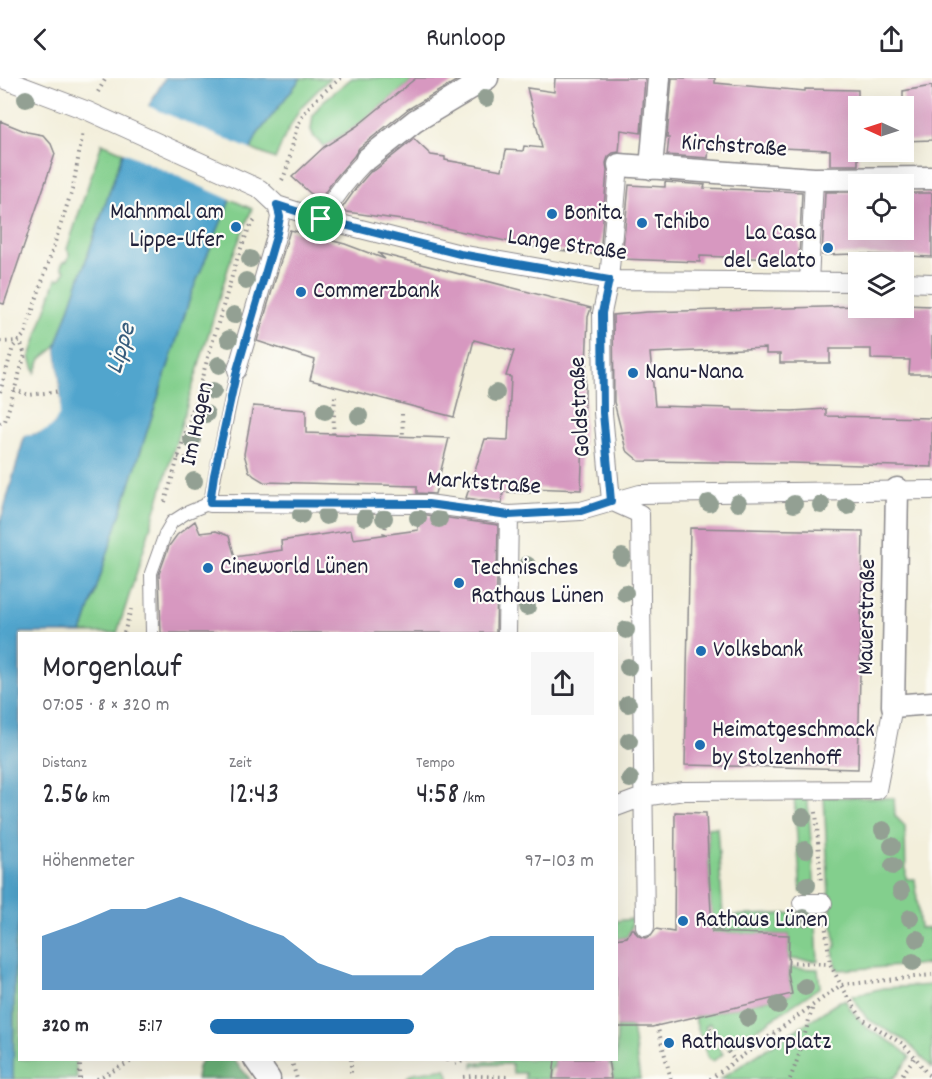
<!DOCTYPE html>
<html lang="de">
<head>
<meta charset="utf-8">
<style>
  :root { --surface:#fff; --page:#f7f7f7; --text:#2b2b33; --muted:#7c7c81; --accent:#1f6fb2 }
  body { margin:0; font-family:Dekko,sans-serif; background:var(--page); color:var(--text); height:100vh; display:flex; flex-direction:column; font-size:22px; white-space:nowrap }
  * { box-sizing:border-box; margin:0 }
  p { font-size:20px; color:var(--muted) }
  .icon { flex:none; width:33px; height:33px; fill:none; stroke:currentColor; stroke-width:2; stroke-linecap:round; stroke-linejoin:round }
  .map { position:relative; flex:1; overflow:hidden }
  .sheet { position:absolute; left:18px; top:554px; width:600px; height:429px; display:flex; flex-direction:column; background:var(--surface); border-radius:0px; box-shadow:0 6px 24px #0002 }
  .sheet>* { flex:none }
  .needle { width:39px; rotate:273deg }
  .fabs { position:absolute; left:848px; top:18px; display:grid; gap:12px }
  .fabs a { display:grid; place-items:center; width:66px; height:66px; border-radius:0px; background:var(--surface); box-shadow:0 6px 24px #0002; font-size:30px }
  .pin { position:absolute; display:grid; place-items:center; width:51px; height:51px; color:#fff; margin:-26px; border:3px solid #fff; border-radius:50%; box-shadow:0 2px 6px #0007 }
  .round { display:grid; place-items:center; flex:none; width:63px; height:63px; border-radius:0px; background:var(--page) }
  .summary { display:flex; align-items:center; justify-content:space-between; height:102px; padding:0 24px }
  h1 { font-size:33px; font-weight:600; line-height:45px }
  .metrics { display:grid; grid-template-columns:repeat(3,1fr); gap:9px; height:102px; padding:6px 24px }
  .metrics div { display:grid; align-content:center }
  .metrics b { font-size:30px; font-weight:600 }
  .metrics small { font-size:16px; font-weight:400 }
  .metrics p { font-size:16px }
  .chart { height:168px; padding:12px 24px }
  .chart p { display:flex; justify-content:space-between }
  .chart svg { width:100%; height:108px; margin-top:6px; fill:var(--accent); opacity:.7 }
  ul { padding:0 24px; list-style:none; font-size:20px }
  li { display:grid; grid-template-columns:96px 72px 1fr; align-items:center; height:45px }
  li i { height:15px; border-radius:8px; background:var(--accent) }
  header { display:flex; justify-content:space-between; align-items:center; height:78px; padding:0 24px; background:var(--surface); font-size:27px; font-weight:600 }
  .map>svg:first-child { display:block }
  .green { fill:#83cf8d; stroke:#527864; stroke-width:1.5 }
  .forest { fill:#6ab278; stroke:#466a5a; stroke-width:1.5 }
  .water { fill:#51a5cd; stroke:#3a6484; stroke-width:1.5 }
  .pier { fill:#f3efdb }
  .building { fill:#d798c0 }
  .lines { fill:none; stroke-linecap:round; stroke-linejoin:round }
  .service-casing { stroke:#8a888b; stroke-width:14 }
  .pedestrian-casing { stroke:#8a888b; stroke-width:20 }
  .minor-casing { stroke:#8a888b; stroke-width:25 }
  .path { stroke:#8a888b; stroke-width:4; stroke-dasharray:1.5 4.5; stroke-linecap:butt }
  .service { stroke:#fff; stroke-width:12 }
  .pedestrian { stroke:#fff; stroke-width:18 }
  .minor { stroke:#fff; stroke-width:22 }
  .tree { fill:#93a093 }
  .route-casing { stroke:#fff; stroke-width:12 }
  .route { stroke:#1f6fb2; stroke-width:8 }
  .poi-dot { fill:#1f6fb2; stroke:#fdfcf7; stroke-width:2 }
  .labels { text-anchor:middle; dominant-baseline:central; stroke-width:4.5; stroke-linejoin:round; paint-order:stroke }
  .street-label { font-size:24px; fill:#22223b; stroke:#fdfcf7 }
  .poi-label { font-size:24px; fill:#22223b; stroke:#fdfcf7; text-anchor:start }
  .water-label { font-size:26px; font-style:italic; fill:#375d7d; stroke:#fdfcf7 }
</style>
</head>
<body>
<header><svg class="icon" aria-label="back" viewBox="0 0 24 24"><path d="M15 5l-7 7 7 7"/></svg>Runloop<svg class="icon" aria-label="share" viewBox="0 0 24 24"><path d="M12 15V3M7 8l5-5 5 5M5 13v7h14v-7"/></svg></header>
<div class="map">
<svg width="932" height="1001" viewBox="0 0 932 1001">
  <rect width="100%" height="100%" fill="#fdfcf7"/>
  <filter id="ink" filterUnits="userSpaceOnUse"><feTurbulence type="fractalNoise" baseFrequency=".0167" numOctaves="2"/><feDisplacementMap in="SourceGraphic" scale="12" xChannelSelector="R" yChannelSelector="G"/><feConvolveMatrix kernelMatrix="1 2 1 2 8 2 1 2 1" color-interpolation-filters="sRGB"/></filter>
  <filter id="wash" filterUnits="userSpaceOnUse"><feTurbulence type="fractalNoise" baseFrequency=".008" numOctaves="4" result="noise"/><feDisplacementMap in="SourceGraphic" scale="24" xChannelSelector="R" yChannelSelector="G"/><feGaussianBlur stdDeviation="1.35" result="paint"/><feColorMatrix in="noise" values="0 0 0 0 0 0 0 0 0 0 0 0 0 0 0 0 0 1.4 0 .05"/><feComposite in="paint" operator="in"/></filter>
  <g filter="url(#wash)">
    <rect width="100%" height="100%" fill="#f3efdb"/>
    <!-- green -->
    <path class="green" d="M301 0H330L301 29 285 58 275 81 251 71 257 57Z
      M352 0H416L357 48 324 69 314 59 311 52 313 37 322 24Z
      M102 65 123 74 56 269 41 281 35 295 30 279 56 201H60L63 198 65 193 61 189 63 184 67 183C70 179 70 175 67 171Z
      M230 121 252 131 230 184 139 487 117 555H82L192 214Z
      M794 718H804L808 725 815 813 801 814Z
      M824 719 894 720 895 738 905 748 906 801H915L920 850H930L932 886 839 892 836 889 833 872 836 869 829 817Z
      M717 749 723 838 803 835 816 845 818 883 788 881 789 857 700 854 711 836 707 750Z
      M19 839 20 981H75L77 1001H13L15 868Z
      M632 841 631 851 627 859 617 861 616 843Z
      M788 890 818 891 820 909 729 970 709 945 705 949 723 976 713 983 708 981 694 939 791 916Z
      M932 907V990L906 963 867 941 852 918 883 910Z
      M845 922 851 932 867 950 896 967 910 979 898 996 892 1001H720L840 923Z
      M617 949H632L640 1001H614L612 988 609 986 608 981H616Z
      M507 981H555L554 989 550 991 548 1001H525V995H513L512 986 477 987 473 989V985Z
      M439 991H446L449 997V1001H408L407 999 413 995Z"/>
    <!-- forest -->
    <path class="forest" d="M202 981H233L250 1001H196L198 989Z"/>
    <!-- water -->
    <path class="water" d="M165 0H301L257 57 192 214 82 555H20V839L15 868 13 1001H0V445L25 357 38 355 54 346 61 324 56 269 125 69Z"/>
    <!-- pier -->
    <path class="pier" d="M146 27 254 73 233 123 121 73Z
      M56 269 61 324 59 337 54 346 47 352 38 355 25 357V354L37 352 45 349 52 344 56 336 58 324 54 273Z"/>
    <g id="blocks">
      <!-- building -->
      <path class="building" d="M416 0H461L408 31 359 70 354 78 333 103 319 123 292 99 324 69 357 48Z
        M555 0H645L641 55 621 52 619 74 613 75 608 79 606 85 607 93 600 177 533 169 422 145 340 133 357 109 370 94 375 92 414 61 431 77 445 79V82L502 92 506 72 523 73 524 68 542 70 527 10 554 14Z
        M672 0H715V5L805 13V11L858 12V87H830V72L709 67 708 80 667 77 669 60H667Z
        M932 8V62L903 63V13Z
        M0 43 27 54 43 57 51 66 55 76 4 226 0 225Z
        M665 104 705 107 704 110 802 114 799 182 700 178V184L622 181 629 107 665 109Z
        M825 114H858V152H903V115H932V179L855 176 822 177Z
        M290 152 345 166 385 181 378 175 591 230 588 239 581 412 531 410 530 415 503 414 502 425 466 420 485 361 508 362 511 299 506 298 514 273 474 262 454 339 310 302 315 282 257 263Z
        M903 227 932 228V296H909L910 282 871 281V271H830V285H780V276H766V270L650 275 655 328 732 330 733 332 792 333 826 331V338L932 340V389L792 385 639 383 626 372 614 324 613 237 647 234 858 228V230H903Z
        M253 328 306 332V355L449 360 435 416 417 415V408L264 404 254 398 249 393 244 376Z
        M417 437H427L498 447 496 555H161L159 496 169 468 177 457 195 443 200 455 216 453 229 458 235 479 282 472 281 463 351 452 353 461 418 452Z
        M690 450 863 453 858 691 685 687Z
        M675 734 706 735 712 854 789 857 788 896 792 916 652 949H616V861L627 859 631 851H634L636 855 639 858 645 860 651 858 656 851 674 854Z
        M555 981H608L611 1001H553Z"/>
    </g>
  </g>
  <g filter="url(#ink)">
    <use href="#blocks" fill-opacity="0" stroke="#8a888b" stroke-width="1.5"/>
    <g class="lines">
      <!-- service casing -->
      <g class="service-casing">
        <path id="service" d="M152 555 151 495 165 456 172 444 186 435 210 425 215 397 237 292"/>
      </g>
      <!-- pedestrian casing -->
      <g class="pedestrian-casing">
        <path id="pedestrian" d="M1 0 88 33 260 111 277 127 321 141 460 176 609 202 858 204
          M619 87 609 202 602 235 603 335 611 423 640 436 645 849
          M321 141C334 119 349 99 367 81
          M809 204 814 101
          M903 204 932 205
          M237 292 277 155 280 139 277 127
          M210 425 428 426 509 437 581 433 640 416 932 412
          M507 555 509 437
          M616 729 643 719 684 713 877 712 893 628
          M802 825H823"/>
      </g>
      <!-- minor casing -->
      <g class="minor-casing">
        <path id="minor" d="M367 81 415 43 487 0
          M619 87 814 101 932 100
          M651 90 659 0
          M897 411 893 628 932 625
          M255 981 269 1001"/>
      </g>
      <!-- path -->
      <path class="path" d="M98 14 106 0
        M282 102C290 87 291 69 296 53 303 29 323 15 341 0
        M0 264 20 263 25 277 5 343 0 345
        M14 312 29 317 60 313
        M0 314 13 269 25 256 73 109 83 54
        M402 336 403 359
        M333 356 335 318
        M178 379 198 383
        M165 424 238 178 249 150 256 141
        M384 456 386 447
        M124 555 131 531
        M816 734 821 805
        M825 845 830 886 841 907 862 941 903 966 915 979 927 996 932 999
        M788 884 830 886
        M657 947 671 1001
        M710 950 735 983
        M291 981 297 1001
        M351 981V995
        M447 984V981
        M455 986 468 981
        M463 999 474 998 510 999V1001
        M80 1001V981
        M97 1001 136 981
        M710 1001 841 907 932 897
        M790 1001 798 980 813 928
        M899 1001 915 979"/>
      <!-- service -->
      <use href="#service" class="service"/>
      <!-- pedestrian -->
      <use href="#pedestrian" class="pedestrian"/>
      <!-- minor -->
      <use href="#minor" class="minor"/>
    </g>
    <!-- trees -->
    <g class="tree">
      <circle cx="486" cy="20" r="9"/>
      <circle cx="26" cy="21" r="9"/>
      <circle cx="250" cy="181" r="9"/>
      <circle cx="246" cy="203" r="9"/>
      <circle cx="234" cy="237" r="9"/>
      <circle cx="229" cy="261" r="9"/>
      <circle cx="219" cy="287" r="9"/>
      <circle cx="213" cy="313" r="9"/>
      <circle cx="496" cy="315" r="9"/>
      <circle cx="325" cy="333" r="9"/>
      <circle cx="206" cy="336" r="9"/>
      <circle cx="359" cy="338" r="9"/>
      <circle cx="192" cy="362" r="9"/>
      <circle cx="194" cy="403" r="9"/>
      <circle cx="709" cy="425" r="9"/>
      <circle cx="738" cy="425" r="9"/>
      <circle cx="794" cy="426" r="9"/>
      <circle cx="821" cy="427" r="9"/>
      <circle cx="847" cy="428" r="9"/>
      <circle cx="301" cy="437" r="9"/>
      <circle cx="326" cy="438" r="9"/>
      <circle cx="365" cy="439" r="9"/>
      <circle cx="384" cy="440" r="9"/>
      <circle cx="418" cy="440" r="9"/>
      <circle cx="439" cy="441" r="9"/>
      <circle cx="622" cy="479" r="9"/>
      <circle cx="527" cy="487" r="9"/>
      <circle cx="625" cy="515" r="9"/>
      <circle cx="527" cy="529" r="9"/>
      <circle cx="626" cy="552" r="9"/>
      <circle cx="628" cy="589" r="9"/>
      <circle cx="628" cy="626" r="9"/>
      <circle cx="629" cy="663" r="9"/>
      <circle cx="630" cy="701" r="9"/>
      <circle cx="803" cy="739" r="9"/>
      <circle cx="883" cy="752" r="9"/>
      <circle cx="892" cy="768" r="9"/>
      <circle cx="805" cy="772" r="9"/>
      <circle cx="893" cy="788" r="9"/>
      <circle cx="807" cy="807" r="9"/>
      <circle cx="901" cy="813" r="9"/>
      <circle cx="804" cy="840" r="9"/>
      <circle cx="910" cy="840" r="9"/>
      <circle cx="717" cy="846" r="9"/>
      <circle cx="917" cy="861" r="9"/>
      <circle cx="913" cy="884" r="9"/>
      <circle cx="805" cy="909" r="9"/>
      <circle cx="778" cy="927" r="9"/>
      <circle cx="748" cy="940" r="9"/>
    </g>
  </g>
  <g class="lines" filter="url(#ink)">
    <!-- route casing -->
    <g class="route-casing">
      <path id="route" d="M277 127 321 141 460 176 609 202 602 235 603 335 611 423 581 433 509 437 428 426 210 425 214 397 237 292 277 155 280 139Z"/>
    </g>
    <!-- route -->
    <use href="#route" class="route"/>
  </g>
  <!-- markers -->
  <g class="poi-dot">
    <circle cx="552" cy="136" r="6"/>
    <circle cx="642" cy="145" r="6"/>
    <circle cx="236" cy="149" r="6"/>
    <circle cx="828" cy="170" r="6"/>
    <circle cx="301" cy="214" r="6"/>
    <circle cx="633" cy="295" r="6"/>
    <circle cx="208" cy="490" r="6"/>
    <circle cx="459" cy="505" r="6"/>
    <circle cx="701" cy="573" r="6"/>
    <circle cx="700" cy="667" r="6"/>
    <circle cx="683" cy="843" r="6"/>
    <circle cx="669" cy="965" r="6"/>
  </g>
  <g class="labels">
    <!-- street labels -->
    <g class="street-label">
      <text transform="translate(734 69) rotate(4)">Kirchstraße</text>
      <text transform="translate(567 168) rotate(8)">Lange Straße</text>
      <text transform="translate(581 329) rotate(-93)">Goldstraße</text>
      <text transform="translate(198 346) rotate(-78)">Im Hagen</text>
      <text transform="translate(484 406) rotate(4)">Marktstraße</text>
      <text transform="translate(868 539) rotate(-89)">Mauerstraße</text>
    </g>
    <!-- poi labels -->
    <g class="poi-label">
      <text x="224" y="135" text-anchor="end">Mahnmal am<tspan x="224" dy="28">Lippe-Ufer</tspan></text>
      <text x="564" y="136">Bonita</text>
      <text x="654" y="145">Tchibo</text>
      <text x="816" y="156" text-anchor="end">La Casa<tspan x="816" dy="28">del Gelato</tspan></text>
      <text x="313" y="214">Commerzbank</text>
      <text x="645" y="295">Nanu-Nana</text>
      <text x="220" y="490">Cineworld Lünen</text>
      <text x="471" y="491">Technisches<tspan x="471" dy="28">Rathaus Lünen</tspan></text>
      <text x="713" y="573">Volksbank</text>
      <text x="712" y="653">Heimatgeschmack<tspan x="712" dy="28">by Stolzenhoff</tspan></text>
      <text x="695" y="843">Rathaus Lünen</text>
      <text x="681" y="965">Rathausvorplatz</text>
    </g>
    <!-- water labels -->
    <g class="water-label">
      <text transform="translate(122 271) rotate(-73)">Lippe</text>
    </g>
  </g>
</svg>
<div class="fabs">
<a><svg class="needle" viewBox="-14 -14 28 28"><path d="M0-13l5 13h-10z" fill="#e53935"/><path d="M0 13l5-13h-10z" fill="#7c7c81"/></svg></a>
<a><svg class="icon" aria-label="locate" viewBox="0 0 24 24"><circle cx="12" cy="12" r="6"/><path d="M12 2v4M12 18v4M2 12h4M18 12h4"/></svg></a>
<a><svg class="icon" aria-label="layers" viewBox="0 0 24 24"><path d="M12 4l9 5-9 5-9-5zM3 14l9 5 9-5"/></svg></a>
</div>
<div class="pin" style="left:321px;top:141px;background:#1e9e55"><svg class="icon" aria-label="arrive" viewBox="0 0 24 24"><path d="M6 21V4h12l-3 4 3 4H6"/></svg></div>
<section class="sheet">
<div class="summary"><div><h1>Morgenlauf</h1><p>07:05 · 8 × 320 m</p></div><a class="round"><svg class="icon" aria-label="share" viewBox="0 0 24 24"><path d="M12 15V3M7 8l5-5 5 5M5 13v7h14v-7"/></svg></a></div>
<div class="metrics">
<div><p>Distanz</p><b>2.56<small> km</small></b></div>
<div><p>Zeit</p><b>12:43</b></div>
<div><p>Tempo</p><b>4:58<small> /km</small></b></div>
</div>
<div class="chart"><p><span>Höhenmeter</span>97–103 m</p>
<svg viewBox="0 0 160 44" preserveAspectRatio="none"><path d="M0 44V22L10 17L20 11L30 11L40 6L50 11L60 17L70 22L80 33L90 38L100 38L110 38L120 27L130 22L140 22L150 22L160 22V44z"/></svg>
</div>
<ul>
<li><b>320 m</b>5:17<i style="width:53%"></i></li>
</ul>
</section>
</div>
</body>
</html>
